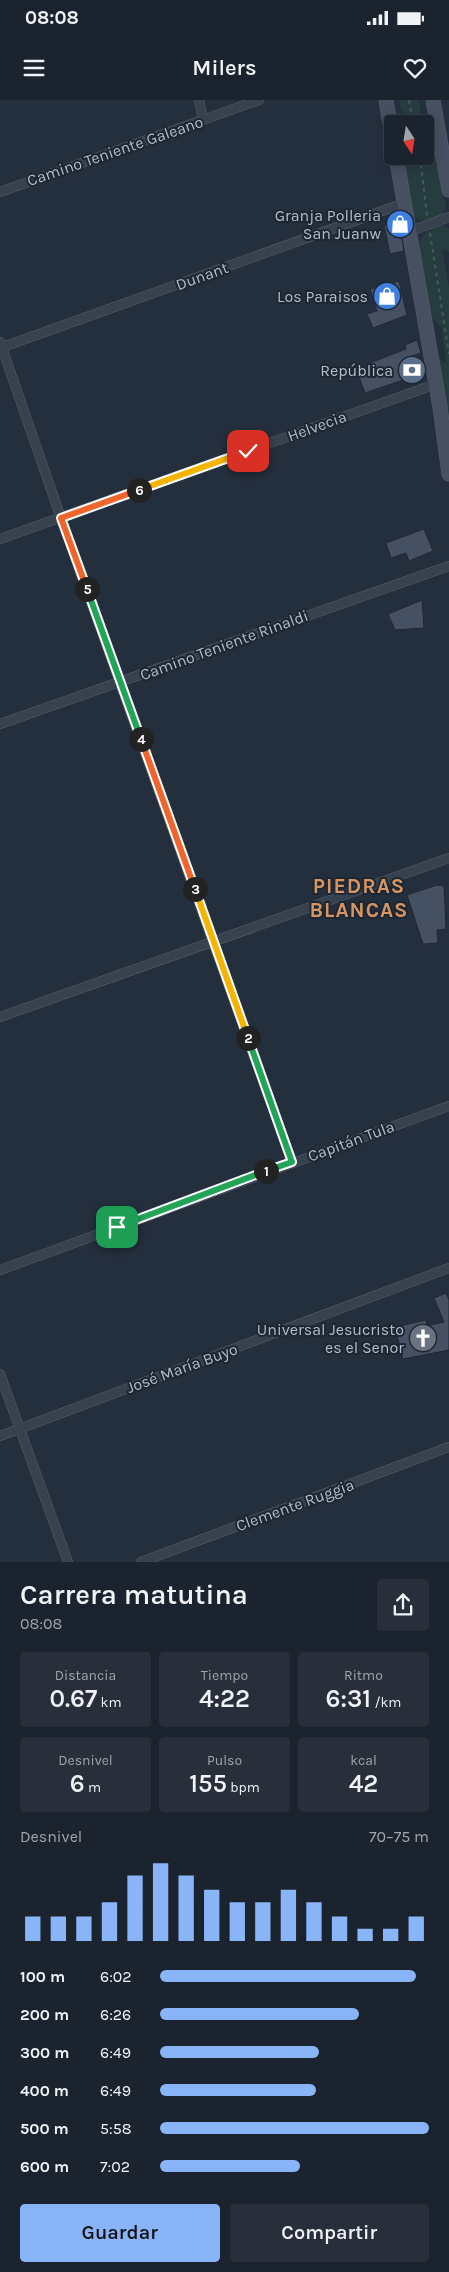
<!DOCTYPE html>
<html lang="es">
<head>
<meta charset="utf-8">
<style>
  :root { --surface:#1b232e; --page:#282f3a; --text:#f1f3f6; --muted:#a0a4aa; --line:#39404a; --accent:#8ab4f8 }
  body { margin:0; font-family:Karla,sans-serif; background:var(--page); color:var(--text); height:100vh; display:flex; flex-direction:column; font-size:19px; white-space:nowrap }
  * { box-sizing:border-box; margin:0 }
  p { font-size:16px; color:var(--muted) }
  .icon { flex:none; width:28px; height:28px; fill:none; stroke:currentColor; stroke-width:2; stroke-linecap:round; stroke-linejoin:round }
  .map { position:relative; height:1462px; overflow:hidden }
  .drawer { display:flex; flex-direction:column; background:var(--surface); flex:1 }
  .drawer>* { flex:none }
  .needle { width:32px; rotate:168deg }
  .buttons { position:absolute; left:384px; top:15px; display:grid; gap:10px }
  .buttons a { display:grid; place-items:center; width:50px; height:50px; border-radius:5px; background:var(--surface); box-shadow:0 2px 12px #0003,0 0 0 1px var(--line); font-size:25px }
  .pin { position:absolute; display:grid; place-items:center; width:42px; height:42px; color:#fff; margin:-21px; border-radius:10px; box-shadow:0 2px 8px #0006 }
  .km { position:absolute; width:25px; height:25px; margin:-12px; border-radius:50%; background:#222; color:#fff; font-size:14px; line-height:25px; text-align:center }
  .round { display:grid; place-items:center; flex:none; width:52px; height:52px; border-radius:5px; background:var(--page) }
  .overview { display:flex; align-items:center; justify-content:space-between; height:85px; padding:0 20px }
  h1 { font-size:28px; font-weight:600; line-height:38px }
  .metrics { display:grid; grid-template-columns:repeat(3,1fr); gap:8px; height:85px; padding:5px 20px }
  .metrics div { display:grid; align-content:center; border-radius:5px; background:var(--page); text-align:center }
  .metrics b { font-size:25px; font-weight:600 }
  .metrics small { font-size:14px; font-weight:400 }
  .metrics p { font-size:14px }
  .chart { height:140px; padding:10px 20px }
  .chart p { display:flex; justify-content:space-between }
  .chart svg { width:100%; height:90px; margin-top:5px; stroke:var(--accent); stroke-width:6 }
  .action { display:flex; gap:10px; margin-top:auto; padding:10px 20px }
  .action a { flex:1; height:58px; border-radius:5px; background:var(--accent); color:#111; font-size:20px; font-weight:600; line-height:58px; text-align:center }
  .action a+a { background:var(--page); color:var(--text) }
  ul { padding:0 20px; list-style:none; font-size:16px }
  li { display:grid; grid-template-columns:80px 60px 1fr; align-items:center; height:38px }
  li i { height:12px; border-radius:6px; background:var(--accent) }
  .status { display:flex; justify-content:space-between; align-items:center; height:35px; padding:0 25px; background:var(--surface); direction:ltr }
  .status svg { height:14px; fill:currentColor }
  header { display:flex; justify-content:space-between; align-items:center; height:65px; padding:0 20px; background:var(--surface); font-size:22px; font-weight:600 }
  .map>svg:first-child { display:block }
  .green { fill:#263c3f }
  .building { fill:#455162; stroke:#1f2835 }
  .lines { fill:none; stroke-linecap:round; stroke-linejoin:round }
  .street-casing { stroke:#565f6c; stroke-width:10 }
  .secondary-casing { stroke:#565f6c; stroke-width:15 }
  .path { stroke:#44595c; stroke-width:2; stroke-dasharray:4 4; stroke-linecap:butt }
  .street { stroke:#38414e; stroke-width:9 }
  .secondary { stroke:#465061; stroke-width:14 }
  .split-1-casing { stroke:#fff; stroke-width:10 }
  .split-2-casing { stroke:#fff; stroke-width:10 }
  .split-3-casing { stroke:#fff; stroke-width:10 }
  .split-4-casing { stroke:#fff; stroke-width:10 }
  .split-5-casing { stroke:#fff; stroke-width:10 }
  .split-6-casing { stroke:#fff; stroke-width:10 }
  .split-7-casing { stroke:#fff; stroke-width:10 }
  .split-1 { stroke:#22a559; stroke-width:6 }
  .split-2 { stroke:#22a559; stroke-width:6 }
  .split-3 { stroke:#f5b400; stroke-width:6 }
  .split-4 { stroke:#f0652b; stroke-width:6 }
  .split-5 { stroke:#22a559; stroke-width:6 }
  .split-6 { stroke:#f0652b; stroke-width:6 }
  .split-7 { stroke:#f5b400; stroke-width:6 }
  .labels { text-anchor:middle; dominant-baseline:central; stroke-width:4; stroke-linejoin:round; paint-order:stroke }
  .street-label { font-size:16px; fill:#b4bcc9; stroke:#1d2633 }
  .poi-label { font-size:16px; fill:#b4bcc9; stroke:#1d2633; text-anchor:end }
  .district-label { font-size:21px; font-weight:bold; letter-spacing:1px; fill:#d59563; stroke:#1d2633 }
</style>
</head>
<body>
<div class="status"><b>08:08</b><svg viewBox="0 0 49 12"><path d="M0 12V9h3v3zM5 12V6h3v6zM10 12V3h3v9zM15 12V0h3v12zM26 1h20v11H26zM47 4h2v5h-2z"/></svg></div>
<header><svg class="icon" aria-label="menu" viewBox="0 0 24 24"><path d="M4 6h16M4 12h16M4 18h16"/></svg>Milers<svg class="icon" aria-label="heart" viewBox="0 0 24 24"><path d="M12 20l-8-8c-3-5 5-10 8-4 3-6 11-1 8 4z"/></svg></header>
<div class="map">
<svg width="449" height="1462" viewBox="0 0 449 1462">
  <rect width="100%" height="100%" fill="#242f3e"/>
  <!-- green -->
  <path class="green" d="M399 0H418L424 24H404Z
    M425 30 428 41 436 46 446 107 442 116C431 119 422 125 414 116L401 56H425Z
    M444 125 449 129V152L442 149 449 186V338L436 257 444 263 446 261 441 226 432 218 419 147C421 133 430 128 444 125Z"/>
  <!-- building -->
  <path class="building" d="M399 122 404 151 390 154 384 125Z
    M399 181 407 215 373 228 367 214 377 211 370 189Z
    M417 240 421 253 409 257 416 273 406 279 365 293 359 277 374 273 370 263 406 249 405 245Z
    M424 429 433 451 409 461 406 453 391 458 386 443Z
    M422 500 424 528 395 530 388 514Z
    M437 785 444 786 446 829 437 830 438 843 423 844 407 795Z
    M446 1193 449 1200V1250L403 1259 395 1227 426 1220 427 1226 444 1222 434 1198Z"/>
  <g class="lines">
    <!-- street casing -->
    <g class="street-casing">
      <path id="street" d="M199 0 203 20
        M0 92 259 0
        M411 131 449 117
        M0 242 61 418 292 1062
        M0 248 396 106 405 105
        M0 439 436 284
        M0 624 449 466
        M0 917 449 758
        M0 1170 449 1006
        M0 1274 68 1462
        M0 1336 449 1168
        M141 1462 449 1347"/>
    </g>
    <!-- secondary casing -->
    <g class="secondary-casing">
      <path id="secondary" d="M386 0 392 36
        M433 0 449 90
        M396 56 440 307 449 374"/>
    </g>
    <!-- path -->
    <path class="path" d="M409 0 413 24
      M420 56 427 116
      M430 133 449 254"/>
    <!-- street -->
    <use href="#street" class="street"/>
    <!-- secondary -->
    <use href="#secondary" class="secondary"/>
  </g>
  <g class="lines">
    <!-- split-1 casing -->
    <g class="split-1-casing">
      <path id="split-1" d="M117 1127 266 1071"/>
    </g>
    <!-- split-2 casing -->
    <g class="split-2-casing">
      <path id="split-2" d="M248 938 292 1062 266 1071"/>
    </g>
    <!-- split-3 casing -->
    <g class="split-3-casing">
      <path id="split-3" d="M195 789 248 938"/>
    </g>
    <!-- split-4 casing -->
    <g class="split-4-casing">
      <path id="split-4" d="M141 639 195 789"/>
    </g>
    <!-- split-5 casing -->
    <g class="split-5-casing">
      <path id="split-5" d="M87 489 141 639"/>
    </g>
    <!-- split-6 casing -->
    <g class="split-6-casing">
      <path id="split-6" d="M87 489 61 418 139 390"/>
    </g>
    <!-- split-7 casing -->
    <g class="split-7-casing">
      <path id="split-7" d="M139 390 248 351"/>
    </g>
    <!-- split-1 -->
    <use href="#split-1" class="split-1"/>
    <!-- split-2 -->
    <use href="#split-2" class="split-2"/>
    <!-- split-3 -->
    <use href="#split-3" class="split-3"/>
    <!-- split-4 -->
    <use href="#split-4" class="split-4"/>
    <!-- split-5 -->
    <use href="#split-5" class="split-5"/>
    <!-- split-6 -->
    <use href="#split-6" class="split-6"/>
    <!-- split-7 -->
    <use href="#split-7" class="split-7"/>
  </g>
  <!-- icons -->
  <defs>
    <g id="shop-disc" transform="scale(1.4375)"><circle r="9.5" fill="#3f7fe0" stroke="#1d2633"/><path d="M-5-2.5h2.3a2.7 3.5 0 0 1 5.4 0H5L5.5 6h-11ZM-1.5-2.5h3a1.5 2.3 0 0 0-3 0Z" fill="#fff"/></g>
    <g id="bank-disc" transform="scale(1.4375)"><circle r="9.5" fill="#5c6f8a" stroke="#1d2633"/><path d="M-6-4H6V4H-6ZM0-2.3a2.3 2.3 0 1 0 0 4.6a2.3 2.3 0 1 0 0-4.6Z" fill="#fff"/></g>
    <g id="church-disc" transform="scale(1.4375)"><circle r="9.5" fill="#6b7280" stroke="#1d2633"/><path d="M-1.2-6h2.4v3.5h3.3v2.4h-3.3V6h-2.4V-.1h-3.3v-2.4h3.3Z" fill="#fff"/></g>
  </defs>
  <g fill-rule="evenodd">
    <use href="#shop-disc" x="400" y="124"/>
    <use href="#shop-disc" x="387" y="196"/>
    <use href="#bank-disc" x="412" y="270"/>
    <use href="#church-disc" x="423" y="1238"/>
  </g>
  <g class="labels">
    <!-- street labels -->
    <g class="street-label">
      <text transform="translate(115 51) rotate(-19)">Camino Teniente Galeano</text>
      <text transform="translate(202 176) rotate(-20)">Dunant</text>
      <text transform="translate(317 326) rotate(-20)">Helvecia</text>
      <text transform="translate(224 545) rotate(-20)">Camino Teniente Rinaldi</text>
      <text transform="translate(351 1041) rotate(-20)">Capitán Tula</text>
      <text transform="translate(182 1268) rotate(-20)">José María Buyo</text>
      <text transform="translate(295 1405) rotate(-20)">Clemente Ruggia</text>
    </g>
    <!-- poi labels -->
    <g class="poi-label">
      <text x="381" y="115">Granja Polleria<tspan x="381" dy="18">San Juanw</tspan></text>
      <text x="368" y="196">Los Paraisos</text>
      <text x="393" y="270">República</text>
      <text x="404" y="1229">Universal Jesucristo<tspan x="404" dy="18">es el Senor</tspan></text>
    </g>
    <!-- district labels -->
    <g class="district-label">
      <text x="359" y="786">PIEDRAS<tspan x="359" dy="24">BLANCAS</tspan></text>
    </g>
  </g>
</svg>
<div class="buttons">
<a><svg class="needle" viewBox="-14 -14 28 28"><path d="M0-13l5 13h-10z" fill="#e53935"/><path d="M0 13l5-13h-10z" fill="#a0a4aa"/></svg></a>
</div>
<div class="pin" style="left:117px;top:1127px;background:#1e9e55"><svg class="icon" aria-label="arrive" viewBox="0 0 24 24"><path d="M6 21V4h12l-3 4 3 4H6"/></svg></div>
<div class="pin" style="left:248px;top:351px;background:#d93025"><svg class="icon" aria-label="check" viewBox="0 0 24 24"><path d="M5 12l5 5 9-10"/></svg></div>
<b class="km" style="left:266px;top:1071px">1</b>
<b class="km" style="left:248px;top:938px">2</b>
<b class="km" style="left:195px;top:789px">3</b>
<b class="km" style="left:141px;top:639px">4</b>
<b class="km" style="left:87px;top:489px">5</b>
<b class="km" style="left:139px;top:390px">6</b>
</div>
<section class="drawer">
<div class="overview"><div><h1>Carrera matutina</h1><p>08:08</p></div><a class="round"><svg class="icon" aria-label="share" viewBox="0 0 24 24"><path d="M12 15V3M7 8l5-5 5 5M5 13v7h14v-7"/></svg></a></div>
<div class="metrics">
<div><p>Distancia</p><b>0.67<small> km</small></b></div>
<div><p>Tiempo</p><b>4:22</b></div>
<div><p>Ritmo</p><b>6:31<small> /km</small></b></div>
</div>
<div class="metrics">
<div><p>Desnivel</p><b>6<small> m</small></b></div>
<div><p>Pulso</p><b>155<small> bpm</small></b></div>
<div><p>kcal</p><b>42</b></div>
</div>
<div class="chart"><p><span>Desnivel</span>70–75 m</p>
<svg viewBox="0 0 160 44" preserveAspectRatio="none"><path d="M5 44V32M15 44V32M25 44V32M35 44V25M45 44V12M55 44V6M65 44V12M75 44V19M85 44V25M95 44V25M105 44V19M115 44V25M125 44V32M135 44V38M145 44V38M155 44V32"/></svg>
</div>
<ul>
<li><b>100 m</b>6:02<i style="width:95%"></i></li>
<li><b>200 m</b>6:26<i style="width:74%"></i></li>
<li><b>300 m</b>6:49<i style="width:59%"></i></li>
<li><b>400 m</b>6:49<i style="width:58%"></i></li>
<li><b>500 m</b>5:58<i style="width:100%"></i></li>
<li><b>600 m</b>7:02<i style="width:52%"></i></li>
</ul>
<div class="action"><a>Guardar</a><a>Compartir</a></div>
</section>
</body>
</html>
